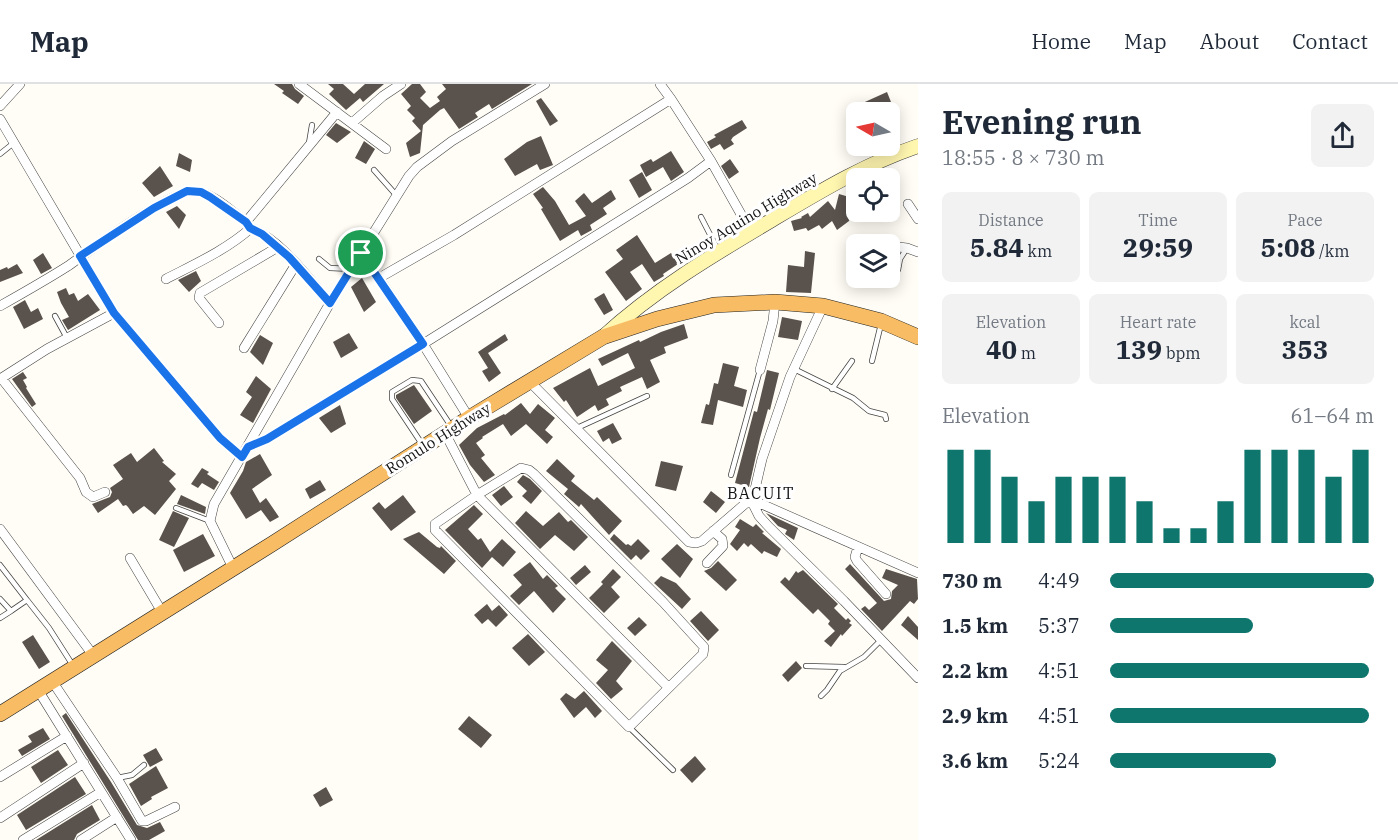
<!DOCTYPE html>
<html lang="en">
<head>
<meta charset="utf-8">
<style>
  :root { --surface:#fff; --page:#f2f2f3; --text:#1f2937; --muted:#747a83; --line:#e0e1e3; --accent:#0f766e }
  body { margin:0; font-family:"IBM Plex Serif",serif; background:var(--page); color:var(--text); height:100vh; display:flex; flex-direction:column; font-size:22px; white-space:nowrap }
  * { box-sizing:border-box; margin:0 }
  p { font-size:20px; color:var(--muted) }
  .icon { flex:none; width:33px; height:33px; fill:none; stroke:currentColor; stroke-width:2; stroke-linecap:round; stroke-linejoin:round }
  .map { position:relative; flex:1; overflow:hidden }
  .drawer { display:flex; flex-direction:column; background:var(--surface); width:480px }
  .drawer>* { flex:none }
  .needle { width:39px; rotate:279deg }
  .fabs { position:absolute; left:846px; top:18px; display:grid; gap:12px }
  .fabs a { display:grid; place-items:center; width:54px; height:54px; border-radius:9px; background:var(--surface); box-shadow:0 3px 15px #0003; font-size:30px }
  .pin { position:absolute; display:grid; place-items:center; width:51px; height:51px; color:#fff; margin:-26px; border:3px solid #fff; border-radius:50%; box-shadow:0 2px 6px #0007 }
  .round { display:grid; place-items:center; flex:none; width:63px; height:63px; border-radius:9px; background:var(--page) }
  .summary { display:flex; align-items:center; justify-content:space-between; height:102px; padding:0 24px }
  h1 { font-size:33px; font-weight:700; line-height:45px }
  .metrics { display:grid; grid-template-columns:repeat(3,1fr); gap:9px; height:102px; padding:6px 24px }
  .metrics div { display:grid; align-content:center; border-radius:9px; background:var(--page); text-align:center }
  .metrics b { font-size:26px; font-weight:700 }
  .metrics small { font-size:16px; font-weight:400 }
  .metrics p { font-size:16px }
  .chart { height:168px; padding:12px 24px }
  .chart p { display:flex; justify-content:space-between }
  .chart svg { width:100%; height:108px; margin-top:6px; stroke:var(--accent); stroke-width:6 }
  ul { padding:0 24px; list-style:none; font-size:20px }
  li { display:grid; grid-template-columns:96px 72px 1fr; align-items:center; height:45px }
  li i { height:15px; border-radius:8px; background:var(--accent) }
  header { display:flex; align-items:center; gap:36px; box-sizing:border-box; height:84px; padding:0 30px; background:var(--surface); border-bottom:2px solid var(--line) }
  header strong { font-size:28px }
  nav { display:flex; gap:33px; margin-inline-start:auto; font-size:21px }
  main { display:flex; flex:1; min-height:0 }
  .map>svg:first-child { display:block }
  .building { fill:#5a524d }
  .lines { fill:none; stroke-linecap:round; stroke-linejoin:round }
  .service-casing { stroke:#444; stroke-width:6 }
  .minor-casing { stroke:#444; stroke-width:10 }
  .secondary-casing { stroke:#333; stroke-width:15 }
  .trunk-casing { stroke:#222; stroke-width:16 }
  .service { stroke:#fff; stroke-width:4.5 }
  .minor { stroke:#fff; stroke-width:9 }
  .secondary { stroke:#fff6b0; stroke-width:14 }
  .trunk { stroke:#f7bc64; stroke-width:15 }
  .route-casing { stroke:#fff; stroke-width:12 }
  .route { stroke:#1a73e8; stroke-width:8 }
  .labels { text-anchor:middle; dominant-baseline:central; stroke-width:6; stroke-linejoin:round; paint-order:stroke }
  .street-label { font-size:15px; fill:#111; stroke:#fff }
  .neighbourhood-label { font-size:16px; letter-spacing:1.5px; fill:#111; stroke:#fff }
</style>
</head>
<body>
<header>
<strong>Map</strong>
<nav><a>Home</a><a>Map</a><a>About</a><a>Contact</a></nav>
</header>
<main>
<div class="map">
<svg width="918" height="756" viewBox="0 0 918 756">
  <rect width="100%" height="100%" fill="#fffdf5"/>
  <!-- building -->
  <path class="building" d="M274 0H292L295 5 304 12 298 20 282 9 284 7Z
    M328 0H343L354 10 365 0H384L363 18 360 14 346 26 329 10 334 5Z
    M412 0H420L426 8 420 14 430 24 440 17 437 13 446 5 442 0H532L492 25 489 20 475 29 478 33 459 45 444 24 440 26 423 41 420 69 410 73 406 59 421 47 412 37 415 34 407 26 411 22 401 10Z
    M887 8 895 28H877L875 25 868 28H859L856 22Z
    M541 14 558 37 550 42 536 17Z
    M742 36 747 44 733 53 731 56 734 60 724 66 720 60 711 65 707 58 716 53 714 51Z
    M336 39 351 48 337 59 326 51Z
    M541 52 553 81 540 86 537 80 515 92 504 75 527 58Z
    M364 57 375 65 366 80 355 74Z
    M671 67 684 88 671 97 663 83 646 93 640 81 651 75 653 78Z
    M179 69 192 76 190 88 176 82Z
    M730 75 739 88 729 95 721 82Z
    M160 82 173 102 154 113 142 99Z
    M642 88 652 106 639 114 629 96Z
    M543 103 555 117 569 141 586 132 575 117 584 109 592 119 611 106 616 115 603 124 607 130 590 141 592 146 581 152 578 146 560 157 541 125 543 124 533 110Z
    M839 110 856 115 849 137 837 146 832 137 822 145 819 141 808 147 806 144 794 147 791 137 802 134 801 133 808 129 810 133 828 117 835 126Z
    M177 122 186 131 179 145 166 128Z
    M637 151 655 179 671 169 678 180 663 190 664 192 654 198 642 180 630 188 642 205 626 217 605 188 623 175 616 166Z
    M805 167 815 169 811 209 786 208 788 181 804 183Z
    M43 169 52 184 41 190 33 176Z
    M17 180 23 189 0 198V186L7 183 8 185Z
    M196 187 201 197 189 208 178 196Z
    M362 194 376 218 364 228 351 203Z
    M66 204 69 211 74 209 78 217 88 210 100 226 68 246 62 236 69 233 61 219 57 208Z
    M604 209 613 226 604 231 594 215Z
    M25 216 31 228 38 224 43 235 24 245 13 223Z
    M782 233 802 237 798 256 778 253Z
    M684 240 688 254 664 263 666 269 650 276 660 298 647 305 642 293 620 303 622 307 606 315 609 321 598 327 595 321 577 333 566 316 564 318 553 304 590 284 598 302 635 284 628 269 602 282 598 275 639 256 640 258 661 248Z
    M349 249 358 264 341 274 333 258Z
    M505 250 508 256 488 269 501 289 489 298 482 287 488 284 478 268Z
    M260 251 273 259 263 281 250 268Z
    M723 279 739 283 734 302 747 306 743 323 718 316 713 341 701 339 706 320 709 321 714 299 718 300Z
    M767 286 779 289 770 326 768 325 760 354 749 403 735 399 754 327 757 328Z
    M23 288 27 294 23 296 27 303 26 304 36 320 32 323 12 295Z
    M256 292 271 305 253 339 240 331 252 313 246 308Z
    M414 301 432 327 414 340 396 314V311Z
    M521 319 530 330 538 320 555 334 545 346 553 353 547 360 526 340 511 352 503 340 482 353 483 354 476 359 485 371 481 374 495 391 484 398 470 381 459 361 477 344 504 330 505 331Z
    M340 321 346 340 331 349 319 334Z
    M613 339 622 355 612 360 609 354 603 358 597 347Z
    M154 364 164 377 162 378 176 390 169 397 176 405 155 431 144 422 133 430 128 423 126 421 123 422 118 415 98 429 92 420 110 413 112 408 110 404 123 395 113 381 131 369 137 378Z
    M260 370 272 391 252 405 260 419 266 414 279 433 270 438 261 426 246 435 230 409 243 387 246 378Z
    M557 375 575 392 571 397 594 416 597 413 622 437 609 451 581 420 579 423 564 410 568 405 546 387Z
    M661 377 683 382 676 407 655 402Z
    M202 384 209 388 207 390 219 398 214 406 202 399 198 404 191 400Z
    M523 391 530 395 542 407 531 420 522 412 527 407 517 398Z
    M320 396 326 406 310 415 305 405Z
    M504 402 513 413 501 422 492 411Z
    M711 407 725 418 716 429 703 418Z
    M181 411 206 423 205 430 177 420Z
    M403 411 416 428 391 447 372 424 379 418 385 425Z
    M474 421 483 430 468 445 478 456 481 454 490 468 502 455 516 468 503 483 492 473 482 484 445 446Z
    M173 427 189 434 174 463 159 456Z
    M526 427 543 442 559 428 568 438 571 436 588 453 574 467 555 451 540 465 515 439Z
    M766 429 798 444 794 456 785 450 787 446 778 442Z
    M740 435 753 443 756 440 764 448 762 449 781 465 777 473 764 467 762 470 751 460 748 463 744 459 737 467 730 460 740 446 735 443Z
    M419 448 437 463 440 464 441 462 456 477 444 490 403 455Z
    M203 450 215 472 184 488 173 466Z
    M614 450 626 461 628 460 631 462 638 455 650 467 641 476 636 471 631 476 610 455Z
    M677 460 693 475 680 494 661 475Z
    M718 477 737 496 726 507 704 487 711 484Z
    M530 478 543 495 547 491 558 502 555 504 566 515 553 529 534 507 519 521 510 512 522 501 513 491Z
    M850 480 884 517 891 515 892 507 898 501 882 494 886 485 917 495 918 515 914 520 910 517 882 547 861 525 865 522 869 526 877 519 845 485Z
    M585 481 591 488 576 501 570 494Z
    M613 485 621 493 611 503 620 513 604 529 589 514 603 500 601 498Z
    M803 486 838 520 834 524 846 536 848 534 851 537 849 539 852 541 842 552 841 550 831 563 824 557 835 547 828 540 830 537 818 525 813 530 780 498 785 493 789 497 796 487 798 489Z
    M661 492 676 499 691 515 682 525 654 499Z
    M487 520 492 527 499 521 508 531 496 543 488 535 482 540 474 531Z
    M701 527 719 546 708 557 690 537Z
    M908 532 918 543V556L901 541Z
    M639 533 647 541 635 552 627 544Z
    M528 550 545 568 529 582 512 564Z
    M33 551 50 578 39 585 22 558Z
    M612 557 632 577 616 597 623 605 611 615 596 599 608 586 596 576Z
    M796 577 802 584 788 598 782 591Z
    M584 607 602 627 595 634 586 623 574 634 560 615 566 609 575 615Z
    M66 629 111 698 137 741 147 744 160 738 165 747 149 756H138L62 632Z
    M469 632 492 651 481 664 458 645Z
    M43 644 50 655 22 672 18 666 32 658 28 652Z
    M156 664 163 676 150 683 143 671Z
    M58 666 68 681 41 699 31 683Z
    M695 672 706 685 692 699 680 686Z
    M156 682 168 704 151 713 152 715 141 722 129 700Z
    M75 693 86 710 26 746 17 731Z
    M326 703 333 716 320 723 313 711Z
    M92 721 100 736 77 750 74 756H36Z"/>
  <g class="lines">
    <!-- service casing -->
    <g class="service-casing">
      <path id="service" d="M309 59 312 41
        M0 70 15 58
        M374 86 397 112
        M701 133 718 166
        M319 175 330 184 351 185
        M898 186 900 175 907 164
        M55 232 67 254
        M872 277 881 240
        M794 285 853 314 869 327 885 331 886 335
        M832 305 852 277
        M577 344 647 312
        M422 360 392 315V308L412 296 421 297 451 342
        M731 391 760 286
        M176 424 210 437
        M0 481 27 516
        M0 515 11 527 27 516 49 544 72 580
        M0 534 11 527
        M806 582 844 583
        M821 612 827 606 840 587 864 573 881 556
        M629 643 673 686
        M117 694 132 691 144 681"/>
    </g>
    <!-- minor casing -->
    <g class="minor-casing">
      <path id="minor" d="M299 0 386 65
        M660 0 671 15 454 151 379 194 423 260 688 94 711 77
        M671 15 711 77 751 148
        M0 22 20 0
        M0 35 114 229 220 354 242 373
        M352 39 383 12 401 0
        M908 120 918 135
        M249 142 246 138 337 28
        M890 162 907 164 918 168
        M361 169 409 92 417 83 452 57 545 0
        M166 195C195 180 226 166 251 144 283 158 307 193 330 219
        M0 222C23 209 46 196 68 182 89 167 173 105 194 107 213 109 231 127 246 138
        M823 222 790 293 762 375 752 418 759 432 769 443 844 517 918 594
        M219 239 199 214 200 209 278 163
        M244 264 296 180
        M760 286 773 237 775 218
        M0 295 47 265 114 229
        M2 295 80 394 86 408 93 413 105 408
        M530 298 689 458 696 459 702 457 746 419 757 418 918 489
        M445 349 477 411 668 603
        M248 363 267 355 423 260 469 334
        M521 384 529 386 534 390 663 518 704 563 703 570 629 643 435 446V440L477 411Z
        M0 445 93 571
        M858 463 855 473 857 477 886 510
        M130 474 162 528
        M707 479 723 462 722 455 713 447
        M233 484 210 437 214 420 330 219 361 169 379 194
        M52 597 117 694 142 737H146L175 723
        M38 606 131 756
        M0 693 67 652
        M0 734 84 679
        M23 756 101 708
        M81 756 117 733"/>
    </g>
    <!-- secondary casing -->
    <g class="secondary-casing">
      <path id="secondary" d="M603 253C654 206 713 171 772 136 819 108 865 80 918 62"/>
    </g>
    <!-- trunk casing -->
    <g class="trunk-casing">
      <path id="trunk" d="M0 630 272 460 469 334 603 253 657 235 714 221 775 218 823 222 881 237 918 253"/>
    </g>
    <!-- service -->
    <use href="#service" class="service"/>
    <!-- minor -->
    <use href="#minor" class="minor"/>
    <!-- secondary -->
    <use href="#secondary" class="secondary"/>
    <!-- trunk -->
    <use href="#trunk" class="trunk"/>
  </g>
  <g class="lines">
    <!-- route casing -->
    <g class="route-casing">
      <path id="route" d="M187 107 201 108 210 113 246 138 250 144 262 150 289 173 330 219 361 169 423 260 267 355 248 363 242 373 220 354 114 229 80 172 154 124Z"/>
    </g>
    <!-- route -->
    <use href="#route" class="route"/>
  </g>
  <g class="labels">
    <!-- street labels -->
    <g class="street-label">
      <text transform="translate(746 134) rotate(-31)">Ninoy Aquino Highway</text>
      <text transform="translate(438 354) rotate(-32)">Romulo Highway</text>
    </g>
    <!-- neighbourhood labels -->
    <g class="neighbourhood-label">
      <text x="761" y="409">BACUIT</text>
    </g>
  </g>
</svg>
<div class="fabs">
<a><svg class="needle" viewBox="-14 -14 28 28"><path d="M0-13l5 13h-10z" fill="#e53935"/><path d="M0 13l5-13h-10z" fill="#747a83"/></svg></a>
<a><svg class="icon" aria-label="locate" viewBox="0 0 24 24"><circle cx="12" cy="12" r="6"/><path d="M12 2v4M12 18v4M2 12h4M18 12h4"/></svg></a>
<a><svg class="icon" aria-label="layers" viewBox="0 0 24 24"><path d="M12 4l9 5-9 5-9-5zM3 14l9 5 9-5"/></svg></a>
</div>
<div class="pin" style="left:361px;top:169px;background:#1e9e55"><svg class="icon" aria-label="arrive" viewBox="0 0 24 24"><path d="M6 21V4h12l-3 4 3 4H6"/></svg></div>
</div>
<section class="drawer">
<div class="summary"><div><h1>Evening run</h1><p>18:55 · 8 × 730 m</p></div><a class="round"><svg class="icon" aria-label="share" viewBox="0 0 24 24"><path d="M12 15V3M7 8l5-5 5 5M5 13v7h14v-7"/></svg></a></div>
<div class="metrics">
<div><p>Distance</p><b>5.84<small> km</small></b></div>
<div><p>Time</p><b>29:59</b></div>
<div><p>Pace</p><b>5:08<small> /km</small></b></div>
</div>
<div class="metrics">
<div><p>Elevation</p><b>40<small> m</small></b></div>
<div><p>Heart rate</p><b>139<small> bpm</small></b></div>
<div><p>kcal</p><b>353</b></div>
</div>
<div class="chart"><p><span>Elevation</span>61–64 m</p>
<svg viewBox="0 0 160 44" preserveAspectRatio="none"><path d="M5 44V6M15 44V6M25 44V17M35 44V27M45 44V17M55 44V17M65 44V17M75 44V27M85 44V38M95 44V38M105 44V27M115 44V6M125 44V6M135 44V6M145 44V17M155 44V6"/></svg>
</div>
<ul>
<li><b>730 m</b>4:49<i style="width:100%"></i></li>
<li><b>1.5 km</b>5:37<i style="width:54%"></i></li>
<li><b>2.2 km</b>4:51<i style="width:98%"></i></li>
<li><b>2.9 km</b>4:51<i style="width:98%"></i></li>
<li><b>3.6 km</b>5:24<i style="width:63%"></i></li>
</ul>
</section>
</main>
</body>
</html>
